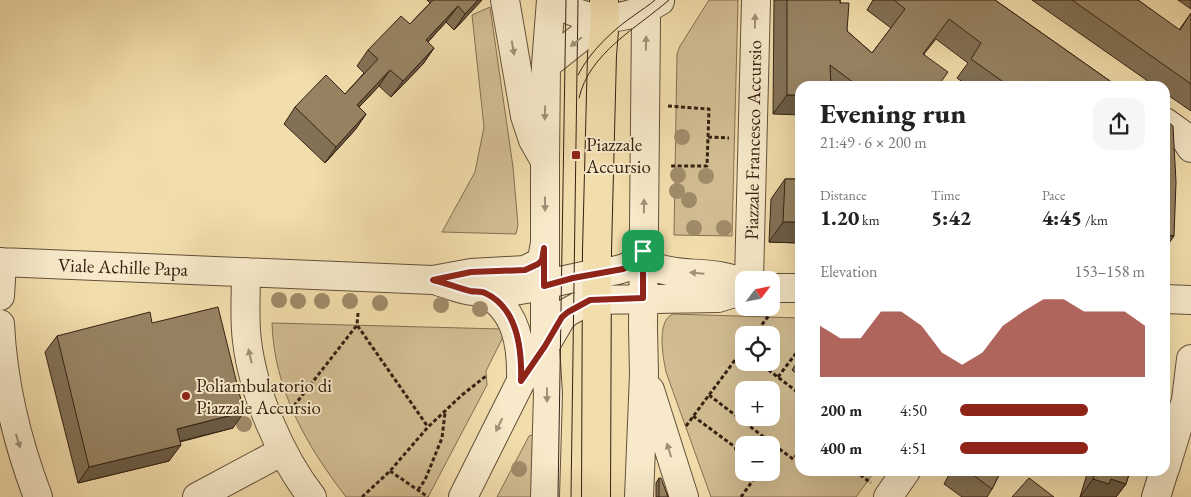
<!DOCTYPE html>
<html lang="en">
<head>
<meta charset="utf-8">
<style>
  :root { --surface:#fff; --page:#f6f6f6; --text:#222; --muted:#767676; --accent:#8f2418 }
  body { margin:0; font-family:"EB Garamond",serif; background:var(--page); color:var(--text); height:100vh; display:flex; flex-direction:column; font-size:19px; white-space:nowrap }
  * { box-sizing:border-box; margin:0 }
  p { font-size:16px; color:var(--muted) }
  .icon { flex:none; width:28px; height:28px; fill:none; stroke:currentColor; stroke-width:2; stroke-linecap:round; stroke-linejoin:round }
  .map { position:relative; flex:1; overflow:hidden }
  .drawer { position:absolute; left:795px; top:81px; width:375px; height:395px; display:flex; flex-direction:column; background:var(--surface); border-radius:15px; box-shadow:0 5px 20px #0002 }
  .drawer>* { flex:none }
  .needle { width:32px; rotate:58deg }
  .tools { position:absolute; left:735px; top:271px; display:grid; gap:10px }
  .tools a { display:grid; place-items:center; width:45px; height:45px; border-radius:10px; background:var(--surface); box-shadow:0 5px 20px #0002; font-size:25px }
  .pin { position:absolute; display:grid; place-items:center; width:42px; height:42px; color:#fff; margin:-21px; border-radius:10px; box-shadow:0 2px 8px #0006 }
  .round { display:grid; place-items:center; flex:none; width:52px; height:52px; border-radius:15px; background:var(--page) }
  .summary { display:flex; align-items:center; justify-content:space-between; height:85px; padding:0 25px }
  h1 { font-size:28px; font-weight:800; line-height:38px }
  .stats { display:grid; grid-template-columns:repeat(3,1fr); gap:8px; height:85px; padding:5px 25px }
  .stats div { display:grid; align-content:center }
  .stats b { font-size:21px; font-weight:800 }
  .stats small { font-size:14px; font-weight:400 }
  .stats p { font-size:14px }
  .chart { height:140px; padding:10px 25px }
  .chart p { display:flex; justify-content:space-between }
  .chart svg { width:100%; height:90px; margin-top:5px; fill:var(--accent); opacity:.7 }
  ul { padding:0 25px; list-style:none; font-size:16px }
  li { display:grid; grid-template-columns:80px 60px 1fr; align-items:center; height:38px }
  li i { height:12px; border-radius:6px; background:var(--accent) }
  .map>svg:first-child { display:block }
  .green { fill:#d2bd92; stroke:#846f52; fill-rule:evenodd }
  .lines { fill:none; stroke-linecap:round; stroke-linejoin:round }
  .minor-casing { stroke:#645039; stroke-width:30 }
  .major-casing { stroke:#352113; stroke-width:30 }
  .path { stroke:#352113; stroke-width:3; stroke-dasharray:4 2.5; stroke-linecap:butt }
  .minor { stroke:#f7e9c9; stroke-width:28 }
  .major { stroke:#f2ddac; stroke-width:28 }
  .tram { stroke:#352113; stroke-width:1 }
  .tree { fill:#a08b69 }
  .wall { fill:#827155; stroke:#352113 }
  .shaded-wall { fill:#6a5c45; stroke:#352113 }
  .building { fill:#978363; stroke:#352113 }
  .oneway { fill:#a08f77 }
  .route-casing { stroke:#fff; stroke-width:10 }
  .route { stroke:#8f2418; stroke-width:6 }
  .poi-dot { fill:#8f2418; stroke:#f7e9c9; stroke-width:2 }
  .labels { text-anchor:middle; dominant-baseline:central; stroke-width:4; stroke-linejoin:round; paint-order:stroke }
  .street-label { font-size:19px; fill:#352113; stroke:#f7e9c9 }
  .poi-label { font-size:19px; fill:#352113; stroke:#f7e9c9; text-anchor:start }
</style>
</head>
<body>
<div class="map">
<svg width="1191" height="497" viewBox="0 0 1191 497">
  <rect width="100%" height="100%" fill="#f2ddac"/>
  <filter id="stains"><feTurbulence type="fractalNoise" baseFrequency=".004" numOctaves="4"/><feColorMatrix values="0 0 0 0 .2 0 0 0 0 .09 0 0 0 0 .02 0 0 0 .5 -.17"/></filter>
  <radialGradient id="worn" r=".72"><stop offset=".6" stop-color="#630" stop-opacity="0"/><stop offset="1" stop-color="#630" stop-opacity=".3"/></radialGradient>
  <!-- green -->
  <path class="green" d="M709 0H738L732 236 674 235 677 54 680 46Z
    M490 7 513 167 518 225 516 234 442 232 475 172 484 127 472 15Z
    M673 314 800 318V471H875L856 497H711L666 372C663 357 656 321 673 314ZM744 335H771V362H744ZM744 390H771V418H744ZM744 445H771V472H744Z
    M272 323 501 329 504 335 486 371 487 385 428 497H346C306 445 274 389 272 323Z
    M532 435 533 437 532 497H497L529 436Z"/>
  <g class="lines">
    <!-- minor casing -->
    <g class="minor-casing">
      <path id="minor" d="M505 0 525 116 533 140 542 156
        M553 0C587 25 625 22 660 1
        M546 65 605 18
        M1165 122 1183 135 1191 148
        M643 251C645 256 647 261 651 264 669 279 718 268 744 284
        M0 262 433 280 471 273 525 270 537 264 542 260 544 248
        M246 272C246 295 244 319 247 341 253 392 280 456 312 497
        M749 280 756 0
        M440 282C450 285 462 290 473 291 512 297 546 283 583 276 602 272 623 272 638 261L643 251
        M771 288H800
        M483 292C517 309 522 346 521 381
        M0 296 2 262
        M1165 299 1191 300
        M0 324C3 385 16 439 38 497
        M650 390 684 497
        M1165 469 1186 400 1191 359
        M197 497 283 451
        M463 497 521 381 545 346 562 317 568 312 590 300 718 298 744 290
        M545 497 548 394 545 346V161L546 65 551 0
        M639 497 644 374 643 328 646 19 645 0
        M888 497 906 471
        M1156 497 1164 471"/>
    </g>
    <!-- major casing -->
    <g class="major-casing">
      <path id="major" d="M596 497 597 251 602 55 605 18 604 0"/>
    </g>
    <!-- path -->
    <path class="path" d="M668 106 709 109 707 166H669
      M708 137 729 138
      M358 313 357 325 428 427
      M754 335 770 314
      M758 362 800 394
      M778 377 800 348
      M709 395 778 448
      M290 411 357 325
      M693 416 735 447 741 463 744 466
      M686 426 744 348
      M771 457 778 448 793 459 800 451
      M390 471 428 497
      M855 471 871 483
      M418 490 425 480 442 438 445 413
      M362 497 390 471 428 427 462 395 486 376
      M741 497 759 472"/>
    <!-- minor -->
    <use href="#minor" class="minor"/>
    <!-- major -->
    <use href="#major" class="major"/>
    <!-- tram -->
    <path class="tram" d="M578 75C590 51 614 29 636 14 643 9 648 6 655 0
      M579 98C589 53 637 28 669 0
      M558 497 566 0
      M571 497 578 0"/>
  </g>
  <!-- trees -->
  <g class="tree">
    <circle cx="682" cy="137" r="8"/>
    <circle cx="678" cy="175" r="8"/>
    <circle cx="706" cy="176" r="8"/>
    <circle cx="677" cy="191" r="8"/>
    <circle cx="689" cy="200" r="8"/>
    <circle cx="694" cy="228" r="8"/>
    <circle cx="724" cy="228" r="8"/>
    <circle cx="279" cy="300" r="8"/>
    <circle cx="298" cy="301" r="8"/>
    <circle cx="322" cy="301" r="8"/>
    <circle cx="350" cy="301" r="8"/>
    <circle cx="380" cy="303" r="8"/>
    <circle cx="441" cy="305" r="8"/>
    <circle cx="480" cy="309" r="8"/>
    <circle cx="244" cy="424" r="8"/>
    <circle cx="519" cy="469" r="8"/>
  </g>
  <!-- wall -->
  <path class="wall" d="M427 0H482L454 30 446 22 428 42 434 48 423 64 391 97 379 86 359 107 366 114 355 130 325 163 284 124 295 107 345 94 364 73 357 66 368 50 410 24 430 3Z
    M774 0H840L847 31 872 53 891 28 867 10 873 0H995L1117 86H968L957 78 968 63 936 39 924 54 938 86H800L773 114Z
    M1032 0H1138L1179 30 1191 13V111L1165 93V86H1155Z
    M1178 0H1191V9Z
    M785 179H800V243L769 242 771 199Z
    M152 323 233 428 180 442 169 461 78 483 45 352 57 336Z
    M800 358V376L792 370Z
    M951 471H1001L992 489 987 497H962L944 484Z
    M1088 471H1130L1126 484 1116 497H1080Z
    M659 478 668 497H656V483Z"/>
  <!-- shaded-wall -->
  <path class="shaded-wall" d="M478 0H482L454 30 465 14Z
    M458 6 446 22 415 56 426 40Z
    M434 48 423 64 391 97 403 81Z
    M390 70 379 86 346 121 357 105Z
    M787 95H800V115L773 114Z
    M366 114 355 130 325 163 336 147Z
    M783 222H800V243L769 242Z
    M1165 235 1174 236 1165 249Z
    M244 412 233 428 165 445 177 429Z
    M181 445 169 461 78 483 89 467Z
    M1093 479H1111L1126 484 1116 497H1080Z"/>
  <!-- building -->
  <path class="building" d="M433 0H478L465 14 458 6 426 40 434 48 403 81 390 70 357 105 366 114 336 147 295 107 326 75 345 94 378 59 368 50 401 16 410 24Z
    M787 0H840V3H849L847 31 872 53 905 9 894 0H995L1117 86H999L1002 81 971 59 981 43 949 19 923 54 948 72 938 86H858L830 65 831 86H800V95H787Z
    M1072 0H1138L1180 30 1191 13V84Z
    M1165 120 1173 126 1176 182 1174 236 1165 235Z
    M785 179H800V222H783Z
    M218 307 244 412 177 429 181 445 89 467 57 336 150 312 152 323Z
    M968 471H1001L992 489Z
    M1096 471H1130L1126 484 1111 479 1109 484 1093 479Z
    M659 478H661L668 497H659Z
    M1029 478 1054 497H1012Z"/>
  <!-- one-way arrows -->
  <defs><path id="oneway-solid" d="M-6-.8H1V-3.2L6.5 0L1 3.2V.8H-6Z" transform="scale(1.25)"/></defs>
  <g class="oneway">
    <use href="#oneway-solid" transform="translate(755 21) rotate(-89)"/>
    <use href="#oneway-solid" transform="translate(576 42) rotate(141)"/>
    <use href="#oneway-solid" transform="translate(646 43) rotate(-89)"/>
    <use href="#oneway-solid" transform="translate(513 48) rotate(80)"/>
    <use href="#oneway-solid" transform="translate(545 113) rotate(91)"/>
    <use href="#oneway-solid" transform="translate(545 204) rotate(90)"/>
    <use href="#oneway-solid" transform="translate(644 206) rotate(-89)"/>
    <use href="#oneway-solid" transform="translate(697 273) rotate(-175)"/>
    <use href="#oneway-solid" transform="translate(250 356) rotate(-103)"/>
    <use href="#oneway-solid" transform="translate(547 395) rotate(90)"/>
    <use href="#oneway-solid" transform="translate(499 425) rotate(116)"/>
    <use href="#oneway-solid" transform="translate(18 441) rotate(73)"/>
    <use href="#oneway-solid" transform="translate(669 450) rotate(-107)"/>
  </g>
  <g class="lines">
    <!-- route casing -->
    <g class="route-casing">
      <path id="route" d="M544 248V286L573 278 623 269 638 261 643 251V298L590 300 568 312 562 317 545 346 521 381C522 350 518 308 485 293 481 291 475 292 470 291 458 288 446 283 433 280L471 272 525 270 538 264 542 260Z"/>
    </g>
    <!-- route -->
    <use href="#route" class="route"/>
  </g>
  <!-- markers -->
  <g class="poi-dot">
    <rect x="571" y="150" width="10" height="10" rx="2.5"/>
    <circle cx="186" cy="396" r="5"/>
  </g>
  <g class="labels">
    <!-- street labels -->
    <g class="street-label">
      <text transform="translate(753 140) rotate(-89)">Piazzale Francesco Accursio</text>
      <text transform="translate(123 267) rotate(2)">Viale Achille Papa</text>
    </g>
    <!-- poi labels -->
    <g class="poi-label">
      <text x="586" y="144">Piazzale<tspan x="586" dy="22">Accursio</tspan></text>
      <text x="196" y="385">Poliambulatorio di<tspan x="196" dy="22">Piazzale Accursio</tspan></text>
    </g>
  </g>
  <rect width="100%" height="100%" filter="url(#stains)"/>
  <rect width="100%" height="100%" fill="url(#worn)"/>
</svg>
<div class="tools">
<a><svg class="needle" viewBox="-14 -14 28 28"><path d="M0-13l5 13h-10z" fill="#e53935"/><path d="M0 13l5-13h-10z" fill="#767676"/></svg></a>
<a><svg class="icon" aria-label="locate" viewBox="0 0 24 24"><circle cx="12" cy="12" r="6"/><path d="M12 2v4M12 18v4M2 12h4M18 12h4"/></svg></a>
<a>+</a>
<a>−</a>
</div>
<div class="pin" style="left:643px;top:251px;background:#1e9e55"><svg class="icon" aria-label="arrive" viewBox="0 0 24 24"><path d="M6 21V4h12l-3 4 3 4H6"/></svg></div>
<section class="drawer">
<div class="summary"><div><h1>Evening run</h1><p>21:49 · 6 × 200 m</p></div><a class="round"><svg class="icon" aria-label="share" viewBox="0 0 24 24"><path d="M12 15V3M7 8l5-5 5 5M5 13v7h14v-7"/></svg></a></div>
<div class="stats">
<div><p>Distance</p><b>1.20<small> km</small></b></div>
<div><p>Time</p><b>5:42</b></div>
<div><p>Pace</p><b>4:45<small> /km</small></b></div>
</div>
<div class="chart"><p><span>Elevation</span>153–158 m</p>
<svg viewBox="0 0 160 44" preserveAspectRatio="none"><path d="M0 44V19L10 25L20 25L30 12L40 12L50 19L60 32L70 38L80 32L90 19L100 12L110 6L120 6L130 12L140 12L150 12L160 19V44z"/></svg>
</div>
<ul>
<li><b>200 m</b>4:50<i style="width:69%"></i></li>
<li><b>400 m</b>4:51<i style="width:69%"></i></li>
</ul>
</section>
</div>
</body>
</html>
